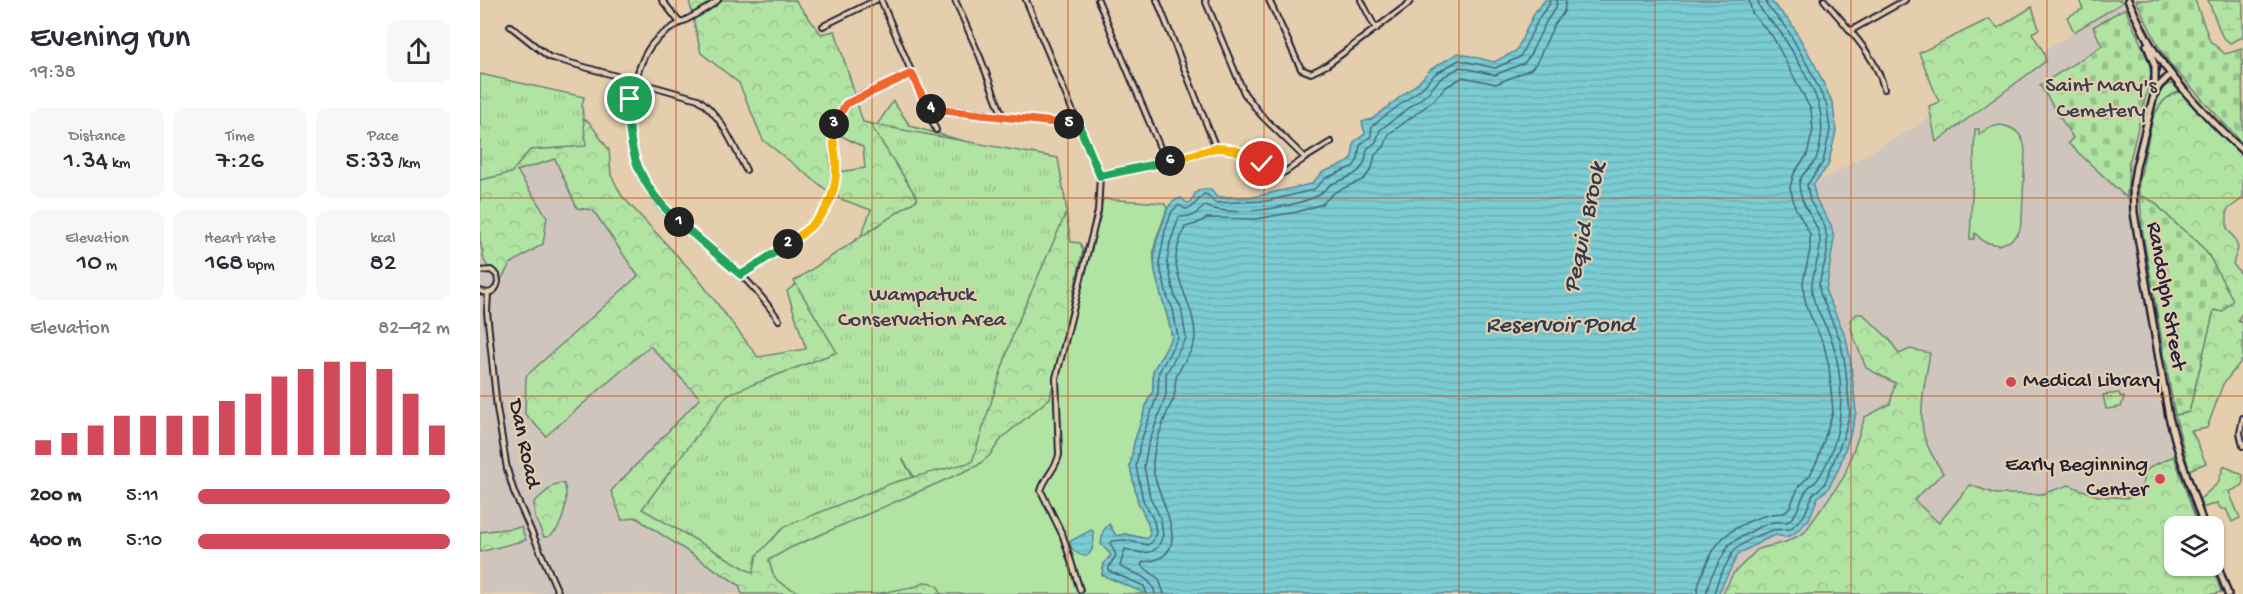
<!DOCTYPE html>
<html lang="en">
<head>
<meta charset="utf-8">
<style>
  :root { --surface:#fff; --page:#f7f7f7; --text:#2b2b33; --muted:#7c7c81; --accent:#d1495b }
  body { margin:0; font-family:"Gochi Hand",sans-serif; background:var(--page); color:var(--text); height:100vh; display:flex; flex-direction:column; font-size:22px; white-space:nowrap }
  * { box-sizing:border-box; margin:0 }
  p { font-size:20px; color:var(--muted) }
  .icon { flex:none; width:33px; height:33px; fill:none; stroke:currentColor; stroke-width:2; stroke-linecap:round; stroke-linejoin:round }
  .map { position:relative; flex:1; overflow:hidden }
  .sheet { display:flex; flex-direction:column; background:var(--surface); width:480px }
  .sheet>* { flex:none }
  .fabs { position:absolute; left:1684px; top:516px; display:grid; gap:12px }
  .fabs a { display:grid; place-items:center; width:60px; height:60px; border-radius:12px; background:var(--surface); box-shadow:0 2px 4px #0004; font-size:30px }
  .pin { position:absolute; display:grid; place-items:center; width:51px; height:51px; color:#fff; margin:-26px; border:3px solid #fff; border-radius:50%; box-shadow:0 2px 6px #0007 }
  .km { position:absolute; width:30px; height:30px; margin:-15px; border-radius:50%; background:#222; color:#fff; font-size:16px; line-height:30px; text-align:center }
  .round { display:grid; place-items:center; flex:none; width:63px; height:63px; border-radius:12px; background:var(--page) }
  .headline { display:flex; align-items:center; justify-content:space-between; height:102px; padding:0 30px }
  h1 { font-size:33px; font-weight:600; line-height:45px }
  .figures { display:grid; grid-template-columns:repeat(3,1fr); gap:9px; height:102px; padding:6px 30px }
  .figures div { display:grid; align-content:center; border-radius:12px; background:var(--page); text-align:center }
  .figures b { font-size:26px; font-weight:600 }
  .figures small { font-size:16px; font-weight:400 }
  .figures p { font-size:16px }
  .chart { height:168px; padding:12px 30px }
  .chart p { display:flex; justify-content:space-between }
  .chart svg { width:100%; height:108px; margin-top:6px; stroke:var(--accent); stroke-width:6 }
  ul { padding:0 30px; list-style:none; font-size:20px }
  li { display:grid; grid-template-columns:96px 72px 1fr; align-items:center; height:45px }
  li i { height:15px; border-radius:8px; background:var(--accent) }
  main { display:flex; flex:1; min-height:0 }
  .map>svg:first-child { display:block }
  .built { fill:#d0c5bd }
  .grass { fill:#b1e3a3; stroke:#6a826f; stroke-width:1.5 }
  .forest { fill:url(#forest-crowns); stroke:#6a826f; stroke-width:1.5 }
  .wetland { fill:url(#wetland-marsh); stroke:#6a826f; stroke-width:1.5 }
  .cemetery { fill:url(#cemetery-stones); stroke:#6a826f; stroke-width:1.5 }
  .park { fill:url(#park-tufts); stroke:#6a826f; stroke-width:1.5 }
  .water { fill:url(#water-rules); stroke:#578897; stroke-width:1.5 }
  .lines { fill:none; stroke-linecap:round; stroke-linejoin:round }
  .shore { stroke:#466678; stroke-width:1.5 }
  .street-casing { stroke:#22223b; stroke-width:8 }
  .secondary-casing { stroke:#22223b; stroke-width:10 }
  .street { stroke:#e4ceae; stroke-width:4 }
  .secondary { stroke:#e4ceae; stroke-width:5 }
  .split-1-casing { stroke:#fff; stroke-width:12 }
  .split-2-casing { stroke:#fff; stroke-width:12 }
  .split-3-casing { stroke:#fff; stroke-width:12 }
  .split-4-casing { stroke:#fff; stroke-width:12 }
  .split-5-casing { stroke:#fff; stroke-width:12 }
  .split-6-casing { stroke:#fff; stroke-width:12 }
  .split-7-casing { stroke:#fff; stroke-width:12 }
  .split-1 { stroke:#22a559; stroke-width:8 }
  .split-2 { stroke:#22a559; stroke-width:8 }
  .split-3 { stroke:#f5b400; stroke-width:8 }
  .split-4 { stroke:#f0652b; stroke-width:8 }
  .split-5 { stroke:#f0652b; stroke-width:8 }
  .split-6 { stroke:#22a559; stroke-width:8 }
  .split-7 { stroke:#f5b400; stroke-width:8 }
  .grid { fill:none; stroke:#c04e15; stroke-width:1.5; stroke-opacity:0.55 }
  .poi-dot { fill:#d1495b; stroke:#e4ceae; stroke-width:2 }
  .labels { text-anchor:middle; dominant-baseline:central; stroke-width:4.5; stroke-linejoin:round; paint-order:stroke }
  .park-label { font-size:22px; fill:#373f4b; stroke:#e4ceae }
  .street-label { font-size:22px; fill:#22223b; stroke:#e4ceae }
  .poi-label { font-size:22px; fill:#22223b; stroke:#e4ceae; text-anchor:start }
  .water-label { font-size:24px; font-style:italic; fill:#2f3c52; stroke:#e4ceae }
</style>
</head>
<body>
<main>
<section class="sheet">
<div class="headline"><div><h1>Evening run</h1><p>19:38</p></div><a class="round"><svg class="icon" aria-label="share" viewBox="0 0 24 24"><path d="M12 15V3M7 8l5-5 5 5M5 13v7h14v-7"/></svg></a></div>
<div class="figures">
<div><p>Distance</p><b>1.34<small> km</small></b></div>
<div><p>Time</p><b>7:26</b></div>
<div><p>Pace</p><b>5:33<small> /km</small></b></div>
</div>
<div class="figures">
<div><p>Elevation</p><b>10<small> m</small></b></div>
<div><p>Heart rate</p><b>168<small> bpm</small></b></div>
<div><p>kcal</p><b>82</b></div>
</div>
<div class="chart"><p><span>Elevation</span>82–92 m</p>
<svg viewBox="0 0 160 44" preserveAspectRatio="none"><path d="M5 44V38M15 44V35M25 44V32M35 44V28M45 44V28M55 44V28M65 44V28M75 44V22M85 44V19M95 44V12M105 44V9M115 44V6M125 44V6M135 44V9M145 44V19M155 44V32"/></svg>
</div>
<ul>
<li><b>200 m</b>5:11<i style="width:100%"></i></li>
<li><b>400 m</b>5:10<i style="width:100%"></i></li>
</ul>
</section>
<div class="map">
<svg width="1763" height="594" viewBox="0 0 1763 594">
  <defs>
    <pattern id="forest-crowns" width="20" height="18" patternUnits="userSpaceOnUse" patternTransform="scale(1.5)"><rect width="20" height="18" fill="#b1e3a3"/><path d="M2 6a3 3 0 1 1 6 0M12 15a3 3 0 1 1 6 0" fill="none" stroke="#98c28d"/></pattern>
    <pattern id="wetland-marsh" width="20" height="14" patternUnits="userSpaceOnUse" patternTransform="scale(1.5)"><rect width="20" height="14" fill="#b1e3a3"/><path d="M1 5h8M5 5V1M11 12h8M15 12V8" fill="none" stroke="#98c28d"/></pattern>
    <pattern id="cemetery-stones" width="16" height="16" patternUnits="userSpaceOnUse" patternTransform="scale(1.5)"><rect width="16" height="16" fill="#b1e3a3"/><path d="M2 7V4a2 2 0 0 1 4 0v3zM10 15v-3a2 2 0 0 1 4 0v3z" fill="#98c28d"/></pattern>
    <pattern id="park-tufts" width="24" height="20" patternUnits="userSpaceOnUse" patternTransform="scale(1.5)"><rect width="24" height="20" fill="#b1e3a3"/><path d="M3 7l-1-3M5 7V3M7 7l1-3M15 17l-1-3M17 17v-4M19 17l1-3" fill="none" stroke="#98c28d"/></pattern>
    <pattern id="water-rules" width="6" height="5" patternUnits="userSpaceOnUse" patternTransform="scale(1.5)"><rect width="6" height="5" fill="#7bccd4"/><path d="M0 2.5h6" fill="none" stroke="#6aafb7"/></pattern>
  </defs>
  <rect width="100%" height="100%" fill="#e4ceae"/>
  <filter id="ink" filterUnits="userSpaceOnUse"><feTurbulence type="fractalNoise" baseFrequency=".0167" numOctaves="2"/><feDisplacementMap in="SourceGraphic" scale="12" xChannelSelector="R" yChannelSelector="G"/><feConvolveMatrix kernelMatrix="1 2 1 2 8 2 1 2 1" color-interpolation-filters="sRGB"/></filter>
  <g filter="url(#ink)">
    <!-- built -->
    <path class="built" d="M1642 3 1645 8 1613 27 1622 45 1560 85 1593 138 1588 143 1647 198 1679 383V400L1693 453 1718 526H1695V566H1732L1741 592 1734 594H1238L1258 554 1284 540 1296 535 1304 537 1312 535 1321 529 1329 519 1338 497 1344 493 1359 468 1373 426 1374 381 1371 363 1366 338 1346 292 1348 268 1353 255 1351 225 1336 199 1333 185 1511 83Z
      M75 159 97 208 113 210 159 277 46 376 67 436 170 346 220 398 131 491 142 520 155 517 259 585 262 594H0V552L46 540 40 527 0 532V240L4 260 30 264 63 244 67 217 37 171Z"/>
    <!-- grass -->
    <path class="grass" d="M1599 0H1641L1642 3 1594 32 1587 17 1603 9Z
      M1689 84 1694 85 1701 91C1683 98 1682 102 1673 117 1675 105 1678 89 1689 84Z
      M1520 125C1535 127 1544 136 1545 151L1542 220 1539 232 1530 241 1519 245 1504 242 1495 233 1494 239H1490L1495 129H1499V135L1508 128Z
      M623 199 684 203 687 208C684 222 676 234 674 249 671 277 688 309 692 337L673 371V391L668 400 654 443 650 466 658 502 668 523 670 533 668 539 645 534 636 536 629 524 631 555 624 564 622 575 667 594H298L277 555 594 288 604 249 611 248Z"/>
    <!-- forest -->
    <path class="forest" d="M209 0H315L341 34 355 31 376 98 366 104 353 127V195L283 140 259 83 221 53Z
      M1552 7 1559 29 1552 33 1563 51 1566 61 1456 142 1449 106 1459 102 1439 53 1509 19 1518 28Z
      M0 80 51 90 109 122 129 150 131 175 142 196 216 276 278 357 326 349 307 291 381 236 391 210 358 198 359 172 385 168 383 147 358 134 364 114 377 103 383 122 397 125 413 101 430 126 578 167 591 242 600 243 603 250 570 398 523 437 509 456 497 466 310 548 289 560C294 585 301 583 322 594H262L259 585 155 517 142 520 131 491 220 398 170 346 66 436 45 414 46 376 158 276 113 210 97 208 75 159 37 171 67 217 63 244 30 264 18 285 4 260 0 240Z
      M1701 91 1716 110 1763 156V198L1747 210V228L1755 239 1758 248 1753 264 1763 276V311L1758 321 1763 323V359L1743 384 1727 428 1711 431C1720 444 1719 450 1726 463L1709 470 1695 415 1709 412 1734 309 1752 300 1729 256 1719 243 1696 224 1674 202 1659 196V183L1673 117C1683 102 1683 98 1701 91Z
      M1377 314H1383L1410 340 1419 354 1430 349 1450 353C1446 377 1439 406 1443 430 1445 445 1455 460 1463 473L1434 500 1459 523 1490 485 1516 494H1562L1589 485 1618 496 1649 498C1660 490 1665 485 1665 472L1672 466 1694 456 1718 526H1695V566H1732L1741 592 1734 594H1243L1253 574 1278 549 1306 542 1324 533 1364 477 1385 417 1410 404 1415 383 1386 368 1372 332 1370 320Z
      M1744 466 1763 475V485L1749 492 1760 518 1752 522 1746 509H1741L1737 503 1722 508 1719 500 1738 483Z
      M80 483 84 484C90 498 82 537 64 537L55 518 54 502 74 485Z
      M41 527 46 540 0 552V532Z
      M444 582 452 583 459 588 461 594H396L437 586Z"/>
    <!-- wetland -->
    <path class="wetland" d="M1728 0H1763V37L1750 43 1742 36Z"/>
    <!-- cemetery -->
    <path class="cemetery" d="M1656 0H1715L1730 41 1745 54 1762 49 1763 144 1691 65 1680 49Z
      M1645 8 1669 62 1671 75 1649 164 1647 198 1588 143 1593 138 1560 85 1622 46 1613 27Z
      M1662 196 1674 202 1696 224 1719 243 1729 256 1753 300 1742 312 1734 310 1709 412 1695 415 1662 228 1660 197Z"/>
    <!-- park -->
    <path class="park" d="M0 74 104 97 102 106 106 146 50 150 31 173 0 180Z
      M390 124 578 158 587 211 534 331 492 462 434 477 422 458 433 477 412 483 304 527 277 555 273 573 162 509 248 394 357 352 314 281 438 199Z
      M1639 393 1640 396 1644 397 1641 407 1626 409 1623 395Z"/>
    <!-- water -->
    <path class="water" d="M1065 0H1290L1311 23 1335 65 1353 104 1356 131 1348 166 1333 185 1336 199 1351 225 1354 238 1346 292 1366 338 1371 363 1376 412 1373 426 1359 468 1348 489 1338 497 1329 519 1320 529 1312 535 1304 537 1296 535 1284 540 1258 554 1238 594H667L622 575 624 564 631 555 621 544 623 531 629 524 636 536 645 534 667 539 670 533 668 523 658 502 650 466 654 443 668 400 673 391V371L692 337C685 291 662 271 683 223 687 211 687 202 701 198L707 203 711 202C715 190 720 188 731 189L736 197H773L831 184 843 172 869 162 872 158 874 142 885 134 882 122 892 119 938 83 951 69 978 53 1014 62 1036 51 1055 12Z
      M611 530 613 531C615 539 614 551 607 556 598 556 591 550 589 542Z"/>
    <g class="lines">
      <!-- shore -->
      <path class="shore" d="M667 594 664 586 629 571V567L636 555 630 543 632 541 645 540 668 545 673 541 676 532 674 521 663 500 656 466 660 444 678 393 679 372 698 338 693 309 688 299 679 263 685 231 692 211 699 205 705 209 711 208 724 194 728 195 735 203 787 201 833 190 846 178 874 166 878 159 880 145 891 136 892 126 942 88 955 74 979 60 1015 68 1040 57 1060 16 1069 5 1070 0
        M675 594C673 578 655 573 642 568L640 566 645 549 661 553 671 552 678 547 683 536 681 519 670 497 664 466 668 446 686 395V374L706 338 701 307 695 297 687 262 690 243 699 217 713 216 725 206C752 218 808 208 835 197 843 194 846 186 854 183 863 179 876 176 882 167 886 162 886 156 887 149L896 142 900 130 947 94 960 79 980 67 1015 75 1044 63 1049 57 1067 20 1076 8 1077 0
        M684 594 679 579 661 565 663 562C721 558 674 495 673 467 672 450 682 426 688 410 690 405 693 402 694 397 696 390 694 382 697 375 702 363 714 351 715 338 716 311 698 288 696 262 695 250 701 238 705 227L716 224 727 218 776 219 817 212 842 204 855 192 884 179 892 168 895 155 904 147 909 134 953 101 966 87 983 77 1016 84 1051 69 1057 62 1074 25 1084 12 1086 0
        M1217 594C1218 580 1232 548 1243 538 1258 524 1284 513 1304 513L1310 507 1319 486 1330 475 1338 459 1353 412 1349 367 1344 345 1327 308 1324 295 1323 282 1330 250V234L1315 207 1310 187 1314 173 1327 155 1333 129 1331 110 1293 37 1272 13 1269 0
        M1226 594 1231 577 1249 544 1279 527 1293 522H1307C1320 514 1319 499 1328 488 1331 485 1335 483 1338 479 1364 438 1366 389 1353 344 1348 326 1335 311 1332 293 1329 272 1346 251 1338 231 1332 215 1320 204 1319 185 1319 174 1332 168 1336 159 1342 144 1343 125 1340 110 1336 91 1312 50 1301 33 1294 22 1279 14 1278 0
        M1234 594 1238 580 1254 550 1272 538 1293 530 1310 529 1324 516 1333 494 1344 485 1363 438 1370 413 1365 364 1360 340 1340 293 1339 284 1347 254V239L1345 227 1330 201 1327 185 1343 162 1350 130 1347 106 1329 68 1306 27 1287 6 1286 0"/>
      <!-- street casing -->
      <g class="street-casing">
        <path id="street" d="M182 0 200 23
          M238 0C218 17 192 23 174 42 162 55 157 75 152 92 143 128 153 170 176 200 197 228 236 250 261 275 275 288 288 305 299 320
          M401 0 456 130
          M475 0 500 57 523 117
          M546 0 620 176 618 211 576 378 579 455C576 469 564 478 561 491L583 536 600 590
          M618 0 686 162
          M677 0 736 148
          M725 0 764 93 782 116 825 158 851 142
          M789 0 821 69 831 73 847 65 927 5 931 0
          M881 0 896 29
          M1344 0C1364 24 1398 58 1404 89
          M30 26 69 57 218 99C242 116 253 145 266 170
          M343 26 396 0
          M1370 31 1425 0
          M448 109 476 110 585 124 598 123
          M620 176 719 154 736 148H744L770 156 796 175 805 172 825 158
          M0 271 11 270 17 275 18 282C16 292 9 295 0 291
          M261 275C292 255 332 236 349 202 365 171 339 132 365 105 372 97 384 94 394 90 406 84 419 77 432 74
          M8 293 7 312 17 408 27 469 34 492 79 594
          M1763 418 1760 433 1763 446"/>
      </g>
      <!-- secondary casing -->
      <g class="secondary-casing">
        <path id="secondary" d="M1648 0C1657 18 1665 37 1676 54 1697 85 1735 126 1763 151
          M1667 45 1675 66V91
          M1691 74 1679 86 1674 95 1656 167 1653 186 1654 213 1689 417 1699 453 1724 526
          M1734 556 1748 594"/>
      </g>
      <!-- street -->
      <use href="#street" class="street"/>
      <!-- secondary -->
      <use href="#secondary" class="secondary"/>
    </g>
  </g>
  <g class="lines" filter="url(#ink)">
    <!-- split-1 casing -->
    <g class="split-1-casing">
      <path id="split-1" d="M150 99C145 150 160 187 199 222"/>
    </g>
    <!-- split-2 casing -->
    <g class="split-2-casing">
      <path id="split-2" d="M199 222 261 275 308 244"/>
    </g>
    <!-- split-3 casing -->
    <g class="split-3-casing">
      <path id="split-3" d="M308 244C340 222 358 203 356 162 355 149 351 137 354 124"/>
    </g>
    <!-- split-4 casing -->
    <g class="split-4-casing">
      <path id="split-4" d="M354 124 366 104 430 74H432L448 109H451"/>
    </g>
    <!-- split-5 casing -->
    <g class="split-5-casing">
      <path id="split-5" d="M451 109 589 124"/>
    </g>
    <!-- split-6 casing -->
    <g class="split-6-casing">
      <path id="split-6" d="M589 124 598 123 620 176 690 161"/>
    </g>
    <!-- split-7 casing -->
    <g class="split-7-casing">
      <path id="split-7" d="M690 161 736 148C752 148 769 154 782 164"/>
    </g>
    <!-- split-1 -->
    <use href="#split-1" class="split-1"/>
    <!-- split-2 -->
    <use href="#split-2" class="split-2"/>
    <!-- split-3 -->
    <use href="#split-3" class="split-3"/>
    <!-- split-4 -->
    <use href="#split-4" class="split-4"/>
    <!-- split-5 -->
    <use href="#split-5" class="split-5"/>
    <!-- split-6 -->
    <use href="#split-6" class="split-6"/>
    <!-- split-7 -->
    <use href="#split-7" class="split-7"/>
  </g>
  <!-- grid -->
  <path class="grid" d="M196 0V594M392 0V594M588 0V594M784 0V594M979 0V594M1175 0V594M1371 0V594M1567 0V594M0 198H1763M0 396H1763"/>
  <!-- markers -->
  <g class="poi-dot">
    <circle cx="1531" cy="382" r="6"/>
    <circle cx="1680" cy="479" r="6"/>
  </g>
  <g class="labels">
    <!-- park labels -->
    <g class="park-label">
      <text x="1621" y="87">Saint Mary's<tspan x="1621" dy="25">Cemetery</tspan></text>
      <text x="442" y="296">Wampatuck<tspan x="442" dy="25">Conservation Area</tspan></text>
    </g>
    <!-- street labels -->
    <g class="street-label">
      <text transform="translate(1685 296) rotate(80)">Randolph Street</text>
      <text transform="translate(43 444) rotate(78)">Dan Road</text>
    </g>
    <!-- poi labels -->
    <g class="poi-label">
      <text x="1543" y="382">Medical Library</text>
      <text x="1668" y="466" text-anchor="end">Early Beginning<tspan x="1668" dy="25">Center</tspan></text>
    </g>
    <!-- water labels -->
    <g class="water-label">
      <text transform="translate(1106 228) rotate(-78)">Pequid Brook</text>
      <text x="1080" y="326">Reservoir Pond</text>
    </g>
  </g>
</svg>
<div class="fabs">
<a><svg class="icon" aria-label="layers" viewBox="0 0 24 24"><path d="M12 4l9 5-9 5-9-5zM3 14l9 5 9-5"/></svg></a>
</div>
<div class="pin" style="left:150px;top:99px;background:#1e9e55"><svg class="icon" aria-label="arrive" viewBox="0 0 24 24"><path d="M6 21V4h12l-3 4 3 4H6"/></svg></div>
<div class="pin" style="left:782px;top:164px;background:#d93025"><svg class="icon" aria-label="check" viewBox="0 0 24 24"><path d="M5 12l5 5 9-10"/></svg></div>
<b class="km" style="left:199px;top:222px">1</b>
<b class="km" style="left:308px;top:244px">2</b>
<b class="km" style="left:354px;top:124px">3</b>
<b class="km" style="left:451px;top:109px">4</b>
<b class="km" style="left:589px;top:124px">5</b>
<b class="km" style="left:690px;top:161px">6</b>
</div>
</main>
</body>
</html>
